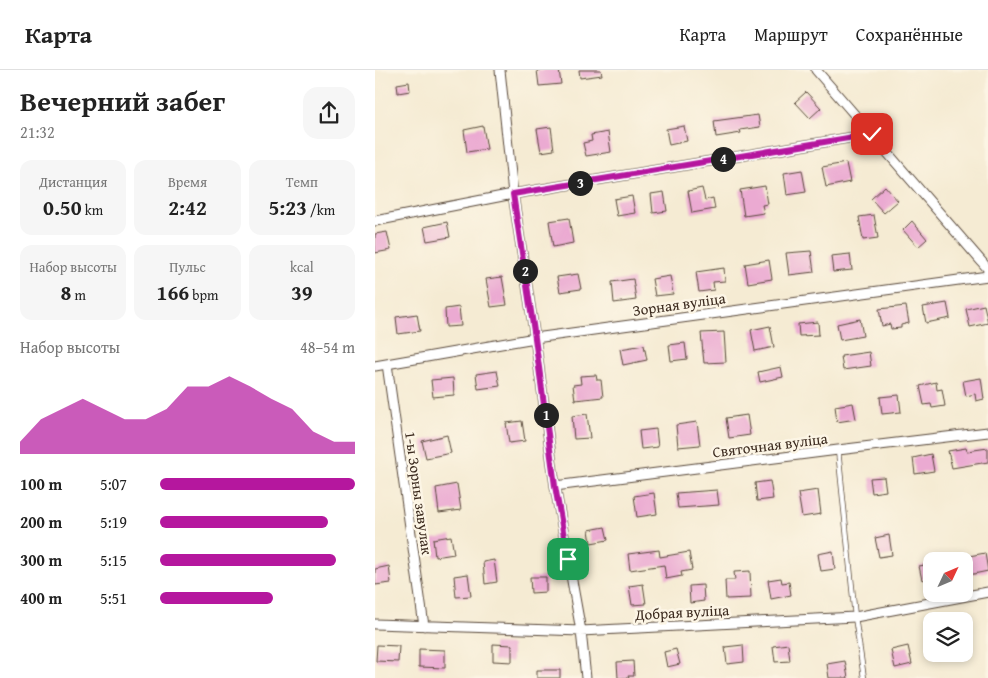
<!DOCTYPE html>
<html lang="ru">
<head>
<meta charset="utf-8">
<style>
  :root { --surface:#fff; --page:#f6f6f6; --text:#222; --muted:#767676; --line:#e0e0e0; --accent:#b5179e }
  body { margin:0; font-family:"Gentium Book Plus",serif; background:var(--page); color:var(--text); height:100vh; display:flex; flex-direction:column; font-size:19px; white-space:nowrap }
  * { box-sizing:border-box; margin:0 }
  p { font-size:16px; color:var(--muted) }
  .icon { flex:none; width:28px; height:28px; fill:none; stroke:currentColor; stroke-width:2; stroke-linecap:round; stroke-linejoin:round }
  .map { position:relative; flex:1; overflow:hidden }
  .sheet { display:flex; flex-direction:column; background:var(--surface); width:375px }
  .sheet>* { flex:none }
  .needle { width:32px; rotate:46deg }
  .buttons { position:absolute; left:548px; top:482px; display:grid; gap:10px }
  .buttons a { display:grid; place-items:center; width:50px; height:50px; border-radius:10px; background:var(--surface); box-shadow:0 2px 8px #0003; font-size:25px }
  .pin { position:absolute; display:grid; place-items:center; width:42px; height:42px; color:#fff; margin:-21px; border-radius:10px; box-shadow:0 2px 8px #0006 }
  .km { position:absolute; width:25px; height:25px; margin:-12px; border-radius:50%; background:#222; color:#fff; font-size:14px; line-height:25px; text-align:center }
  .round { display:grid; place-items:center; flex:none; width:52px; height:52px; border-radius:15px; background:var(--page) }
  .overview { display:flex; align-items:center; justify-content:space-between; height:85px; padding:0 20px }
  h1 { font-size:28px; font-weight:700; line-height:38px }
  .figures { display:grid; grid-template-columns:repeat(3,1fr); gap:8px; height:85px; padding:5px 20px }
  .figures div { display:grid; align-content:center; border-radius:12px; background:var(--page); text-align:center }
  .figures b { font-size:21px; font-weight:700 }
  .figures small { font-size:14px; font-weight:400 }
  .figures p { font-size:14px }
  .chart { height:140px; padding:10px 20px }
  .chart p { display:flex; justify-content:space-between }
  .chart svg { width:100%; height:90px; margin-top:5px; fill:var(--accent); opacity:.7 }
  ul { padding:0 20px; list-style:none; font-size:16px }
  li { display:grid; grid-template-columns:80px 60px 1fr; align-items:center; height:38px }
  li i { height:12px; border-radius:6px; background:var(--accent) }
  header { display:flex; align-items:center; gap:30px; box-sizing:border-box; height:70px; padding:0 25px; background:var(--surface); border-bottom:1px solid var(--line) }
  header strong { font-size:24px }
  nav { display:flex; gap:28px; margin-inline-start:auto; font-size:18px }
  main { display:flex; flex:1; min-height:0 }
  .map>svg:first-child { display:block }
  .building { fill:#ebaad2 }
  .lines { fill:none; stroke-linecap:round; stroke-linejoin:round }
  .service-casing { stroke:#574739; stroke-width:6 }
  .minor-casing { stroke:#574739; stroke-width:11 }
  .service { stroke:#fff; stroke-width:4.5 }
  .minor { stroke:#fff; stroke-width:9 }
  .route-casing { stroke:#fff; stroke-width:10 }
  .route { stroke:#b5179e; stroke-width:6 }
  .labels { text-anchor:middle; dominant-baseline:central; stroke-width:5; stroke-linejoin:round; paint-order:stroke }
  .street-label { font-size:15px; fill:#3b2a1e; stroke:#fcf5e5 }
</style>
</head>
<body>
<header>
<strong>Карта</strong>
<nav><a>Карта</a><a>Маршрут</a><a>Сохранённые</a></nav>
</header>
<main>
<section class="sheet">
<div class="overview"><div><h1>Вечерний забег</h1><p>21:32</p></div><a class="round"><svg class="icon" aria-label="share" viewBox="0 0 24 24"><path d="M12 15V3M7 8l5-5 5 5M5 13v7h14v-7"/></svg></a></div>
<div class="figures">
<div><p>Дистанция</p><b>0.50<small> km</small></b></div>
<div><p>Время</p><b>2:42</b></div>
<div><p>Темп</p><b>5:23<small> /km</small></b></div>
</div>
<div class="figures">
<div><p>Набор высоты</p><b>8<small> m</small></b></div>
<div><p>Пульс</p><b>166<small> bpm</small></b></div>
<div><p>kcal</p><b>39</b></div>
</div>
<div class="chart"><p><span>Набор высоты</span>48–54 m</p>
<svg viewBox="0 0 160 44" preserveAspectRatio="none"><path d="M0 44V38L10 27L20 22L30 17L40 22L50 27L60 27L70 22L80 11L90 11L100 6L110 11L120 17L130 22L140 33L150 38L160 38V44z"/></svg>
</div>
<ul>
<li><b>100 m</b>5:07<i style="width:100%"></i></li>
<li><b>200 m</b>5:19<i style="width:86%"></i></li>
<li><b>300 m</b>5:15<i style="width:90%"></i></li>
<li><b>400 m</b>5:51<i style="width:58%"></i></li>
</ul>
</section>
<div class="map">
<svg width="613" height="608" viewBox="0 0 613 608">
  <rect width="100%" height="100%" fill="#fcf5e5"/>
  <filter id="ink" filterUnits="userSpaceOnUse"><feTurbulence type="fractalNoise" baseFrequency=".02" numOctaves="2"/><feDisplacementMap in="SourceGraphic" scale="10" xChannelSelector="R" yChannelSelector="G"/><feConvolveMatrix kernelMatrix="1 2 1 2 8 2 1 2 1" color-interpolation-filters="sRGB"/></filter>
  <filter id="wash" filterUnits="userSpaceOnUse"><feTurbulence type="fractalNoise" baseFrequency=".0096" numOctaves="4" result="noise"/><feDisplacementMap in="SourceGraphic" scale="20" xChannelSelector="R" yChannelSelector="G"/><feGaussianBlur stdDeviation="1.12" result="paint"/><feColorMatrix in="noise" values="0 0 0 0 0 0 0 0 0 0 0 0 0 0 0 0 0 1.4 0 .05"/><feComposite in="paint" operator="in"/></filter>
  <g filter="url(#wash)">
    <rect width="100%" height="100%" fill="#f5ebd3"/>
    <g id="blocks">
      <!-- building -->
      <path class="building" d="M162 0H184L186 14 164 16Z
        M204 0H226L227 5 205 8Z
        M34 12 35 21 23 23 22 14Z
        M431 22 446 38 435 48 420 32Z
        M383 45 385 57 365 60 366 63 341 67 339 51Z
        M108 56 112 79 92 82 89 60Z
        M309 56 312 71 294 75 291 59Z
        M176 57 179 80 166 82 162 59Z
        M233 62 236 82 211 86 208 73 217 71 216 65Z
        M471 93 475 112 451 117 447 97Z
        M427 100 431 122 412 125 409 103Z
        M390 116 393 134 387 135 389 143 369 146 365 120Z
        M510 116 523 131 509 143 496 129Z
        M327 118 330 130 338 128 340 139 317 143 313 121Z
        M289 122 292 141 278 143 276 124Z
        M257 126 260 143 242 146 239 129Z
        M499 145 503 168 488 170 484 147Z
        M194 148 198 173 178 177 174 151Z
        M537 151 552 169 543 177 528 160Z
        M72 152 75 167 52 171 49 157Z
        M12 162 16 180 0 183V164Z
        M436 181 439 202 414 205 411 183Z
        M475 184 477 200 458 202 456 186Z
        M394 190 397 209 373 213 370 194Z
        M349 198 350 211 338 212 339 220 324 222 321 202Z
        M203 204 206 219 185 222 182 207Z
        M295 206 298 224 280 226 277 209Z
        M127 207 132 235 116 237 111 209Z
        M258 209 261 230 239 233 237 212Z
        M572 233 575 248 551 253 548 237Z
        M609 235 613 253 595 257 591 239Z
        M531 236 534 253 526 255V258L516 259 515 254 507 256 504 239Z
        M84 237 86 256 71 257 70 239Z
        M42 244 45 261 23 264 21 247Z
        M485 249 488 266 465 270 462 254Z
        M443 252 444 265 424 266 423 254Z
        M395 256 399 277 380 281 376 260Z
        M349 262 351 292 329 293 326 263Z
        M310 273 312 289 296 291 294 275Z
        M269 275 272 290 248 295 245 279Z
        M494 282 496 296 468 300 466 286Z
        M406 297 408 307 385 312 383 302Z
        M122 301 125 316 103 319 101 304Z
        M221 305 222 310H226L228 327 200 330 198 315 206 314 205 306Z
        M78 308 79 325 58 327 56 310Z
        M606 308 609 329 601 331 600 324 591 326 588 311Z
        M561 312 562 320 567 319 570 336 557 338 556 334 549 335 545 316Z
        M524 325 526 342 507 344 505 327Z
        M478 333 481 349 462 352 460 336Z
        M212 344 215 368 199 369 197 346Z
        M372 345 375 365 354 368 351 348Z
        M147 351 150 371 134 373 131 353Z
        M322 352 325 375 303 377 301 355Z
        M281 359 283 377 266 379 264 361Z
        M72 365 76 383 51 388 47 371Z
        M591 378 592 381 613 378V392L577 398 573 381Z
        M556 384 559 401 540 404 538 388Z
        M509 407 511 421 497 423 495 408Z
        M395 411 398 429 382 431 380 413Z
        M82 414 86 440 64 443 61 418Z
        M342 420 344 435 303 438 301 423Z
        M443 420 446 444 427 447 423 423Z
        M279 423 282 444 262 447 259 426Z
        M230 457 233 470 216 473 214 460Z
        M514 465 517 485 504 487 500 468Z
        M76 466 79 484 60 487 58 469Z
        M284 480 285 487 314 482 317 500 306 502 307 506 291 509 289 495 255 500 253 484Z
        M458 481 460 499 446 501 443 484Z
        M610 483 613 501 589 506V487Z
        M119 490 122 512 110 514 108 492Z
        M556 494V508L547 510 544 496Z
        M14 496 16 513 0 515V499Z
        M375 501 376 528 351 529 350 510H360L359 502Z
        M93 504 96 526 81 527 79 506Z
        M155 507H171V522L156 523Z
        M406 508 407 513 414 512 416 525 396 529 393 510Z
        M268 514 271 534 257 535 254 516Z
        M328 515 329 531 315 533 314 516Z
        M118 574 137 575V592L118 591Z
        M413 574 415 591 400 592 398 576Z
        M2 575 24 576 23 592 1 591Z
        M368 575 369 592 352 594 350 577Z
        M533 576 537 594 520 598 516 580Z
        M44 579 70 580V598L44 597Z
        M301 579 305 594 292 597 289 582Z
        M258 591 259 606H253L254 608H243L242 592Z
        M470 591 473 608H454L452 594Z
        M162 600H185V608H162Z"/>
    </g>
  </g>
  <g filter="url(#ink)">
    <use href="#blocks" fill-opacity="0" stroke="#574739" stroke-width="1"/>
    <g class="lines">
      <!-- service casing -->
      <g class="service-casing">
        <path id="service" d="M463 380 480 547 489 608"/>
      </g>
      <!-- minor casing -->
      <g class="minor-casing">
        <path id="minor" d="M125 0 138 124 160 268 180 416 206 561 211 608
          M441 0 613 199
          M0 151 138 124 497 64
          M12 294 49 556
          M0 296 160 268 613 206
          M180 416 463 380 613 362
          M0 554 206 561 480 547 613 522"/>
      </g>
      <!-- service -->
      <use href="#service" class="service"/>
      <!-- minor -->
      <use href="#minor" class="minor"/>
    </g>
  </g>
  <g class="lines" filter="url(#ink)">
    <!-- route casing -->
    <g class="route-casing">
      <path id="route" d="M193 489 180 416 160 268 138 124 497 64"/>
    </g>
    <!-- route -->
    <use href="#route" class="route"/>
  </g>
  <g class="labels">
    <!-- street labels -->
    <g class="street-label">
      <text transform="translate(304 234) rotate(-8)">Зорная вуліца</text>
      <text transform="translate(395 375) rotate(-7)">Святочная вуліца</text>
      <text transform="translate(44 423) rotate(82)">1-ы Зорны завулак</text>
      <text transform="translate(307 542) rotate(-3)">Добрая вуліца</text>
    </g>
  </g>
</svg>
<div class="buttons">
<a><svg class="needle" viewBox="-14 -14 28 28"><path d="M0-13l5 13h-10z" fill="#e53935"/><path d="M0 13l5-13h-10z" fill="#767676"/></svg></a>
<a><svg class="icon" aria-label="layers" viewBox="0 0 24 24"><path d="M12 4l9 5-9 5-9-5zM3 14l9 5 9-5"/></svg></a>
</div>
<div class="pin" style="left:193px;top:489px;background:#1e9e55"><svg class="icon" aria-label="arrive" viewBox="0 0 24 24"><path d="M6 21V4h12l-3 4 3 4H6"/></svg></div>
<div class="pin" style="left:497px;top:64px;background:#d93025"><svg class="icon" aria-label="check" viewBox="0 0 24 24"><path d="M5 12l5 5 9-10"/></svg></div>
<b class="km" style="left:171px;top:345px">1</b>
<b class="km" style="left:150px;top:201px">2</b>
<b class="km" style="left:205px;top:113px">3</b>
<b class="km" style="left:348px;top:89px">4</b>
</div>
</main>
</body>
</html>
